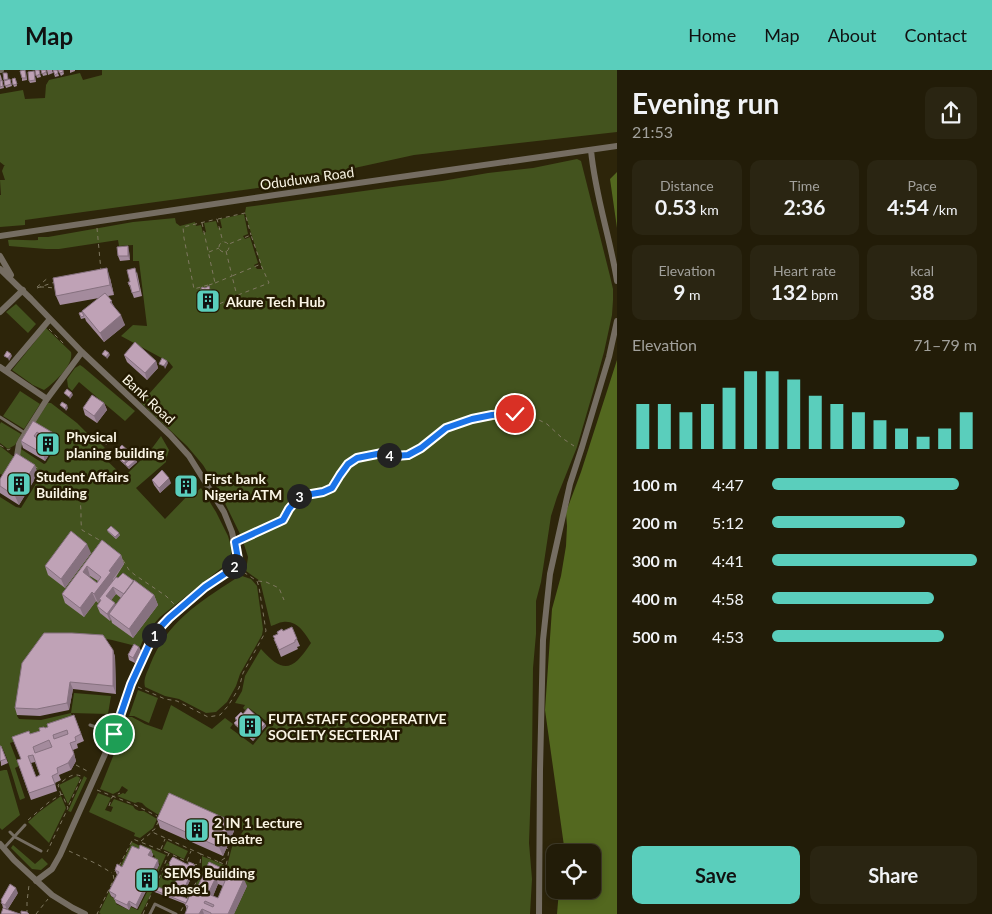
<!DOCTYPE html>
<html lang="en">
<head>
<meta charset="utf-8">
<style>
  :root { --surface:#221c08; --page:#2a2512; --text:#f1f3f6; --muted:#a2a19c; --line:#3f3a29; --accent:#5acebc }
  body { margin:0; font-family:Lato,sans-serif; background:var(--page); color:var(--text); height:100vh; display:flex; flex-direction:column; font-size:19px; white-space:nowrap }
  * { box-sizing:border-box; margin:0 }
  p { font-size:16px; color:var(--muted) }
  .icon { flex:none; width:28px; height:28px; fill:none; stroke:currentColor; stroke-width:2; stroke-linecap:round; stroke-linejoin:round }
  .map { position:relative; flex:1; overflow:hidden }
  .side { display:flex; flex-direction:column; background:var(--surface); width:375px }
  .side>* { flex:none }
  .buttons { position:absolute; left:546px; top:774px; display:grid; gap:10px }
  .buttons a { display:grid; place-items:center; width:55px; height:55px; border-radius:10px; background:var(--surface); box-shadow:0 2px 8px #0003,0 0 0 1px var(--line); font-size:25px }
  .pin { position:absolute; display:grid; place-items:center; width:42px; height:42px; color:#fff; margin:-21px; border:2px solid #fff; border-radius:50%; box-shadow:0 1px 5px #0007 }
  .km { position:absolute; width:25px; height:25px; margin:-12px; border-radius:50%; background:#222; color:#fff; font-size:14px; line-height:25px; text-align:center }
  .round { display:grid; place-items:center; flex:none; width:52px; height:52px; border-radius:10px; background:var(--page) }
  .overview { display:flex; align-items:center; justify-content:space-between; height:85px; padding:0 15px }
  h1 { font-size:28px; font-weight:700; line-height:38px }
  .metrics { display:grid; grid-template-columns:repeat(3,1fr); gap:8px; height:85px; padding:5px 15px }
  .metrics div { display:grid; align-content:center; border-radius:10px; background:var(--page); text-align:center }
  .metrics b { font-size:21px; font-weight:700 }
  .metrics small { font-size:14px; font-weight:400 }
  .metrics p { font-size:14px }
  .chart { height:140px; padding:10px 15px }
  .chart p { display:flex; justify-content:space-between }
  .chart svg { width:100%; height:90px; margin-top:5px; stroke:var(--accent); stroke-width:6 }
  .primary-button { display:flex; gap:10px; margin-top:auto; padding:10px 15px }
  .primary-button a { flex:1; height:58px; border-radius:10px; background:var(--accent); color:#111; font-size:20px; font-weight:700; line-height:58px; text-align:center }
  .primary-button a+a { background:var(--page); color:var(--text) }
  ul { padding:0 15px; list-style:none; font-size:16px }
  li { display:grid; grid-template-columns:80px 60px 1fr; align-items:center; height:38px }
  li i { height:12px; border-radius:6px; background:var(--accent) }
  header { display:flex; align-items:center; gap:30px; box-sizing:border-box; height:70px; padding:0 25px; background:var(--accent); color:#111 }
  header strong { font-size:24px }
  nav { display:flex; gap:28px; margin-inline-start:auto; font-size:18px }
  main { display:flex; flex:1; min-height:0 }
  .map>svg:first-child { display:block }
  .green { fill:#43531e }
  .forest { fill:#53681f }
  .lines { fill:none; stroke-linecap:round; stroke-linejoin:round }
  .path { stroke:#7f7861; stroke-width:1; stroke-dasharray:4 4; stroke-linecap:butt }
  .service { stroke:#756d62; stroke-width:3 }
  .minor { stroke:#756d62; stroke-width:6 }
  .wall { fill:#a48b9d; fill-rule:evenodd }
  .shaded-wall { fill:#86717f }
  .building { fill:#bfa2b6; stroke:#86717f; fill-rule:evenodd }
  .route-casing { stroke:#fff; stroke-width:10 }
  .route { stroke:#1a73e8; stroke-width:6 }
  .labels { text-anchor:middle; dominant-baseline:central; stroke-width:5; stroke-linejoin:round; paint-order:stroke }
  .street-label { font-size:14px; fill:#faf5e5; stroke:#241b02 }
  .poi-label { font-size:14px; font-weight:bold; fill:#faf5e5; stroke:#241b02; text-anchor:start }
</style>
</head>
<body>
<header>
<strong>Map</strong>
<nav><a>Home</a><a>Map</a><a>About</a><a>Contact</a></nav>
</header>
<main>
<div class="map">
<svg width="617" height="844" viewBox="0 0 617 844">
  <rect width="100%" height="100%" fill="#2d250a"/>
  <!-- green -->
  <path class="green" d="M102 0H617V62L414 85 272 116 25 150V155L0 157V125H1L0 110H5L2 101 4 96H5L0 92V24L23 20 25 29 45 28 46 15 49 10 80 3 83 10 102 5Z
    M577 89 581 91 610 206 613 219V230L612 245 604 282 593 322 577 377 557 427 551 446 541 512 536 531V564L533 598 532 688 529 773 532 809 530 844H234L247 816 219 802 197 831H187L203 801 202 795V786C209 789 222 793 226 797L227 796 232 777 244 760 238 759 229 754 157 744 146 737 142 733 138 732 135 733 117 726 123 723 125 724 128 720 122 716 119 721 113 724 100 719 118 674 127 647H132L145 654 162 660 171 635 212 659 225 648 233 654 230 658 253 675 270 654 249 638 245 640 243 638 245 635 235 633 242 621 245 606 261 579C284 605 293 600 311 573 305 563 297 550 283 552 279 552 275 555 271 556L260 511 246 501 248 487 242 468 219 421 203 395 187 376 141 333 173 297 169 292 121 266 133 255 147 256 139 191H133V175L119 176 118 170 59 179H46L9 176 8 170C18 169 28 171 38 170V167H48L133 152 175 148 176 153 180 156 195 152 196 156 201 155 203 163 206 162 204 153 216 151 218 158H222L220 149 244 144 248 164 243 166 245 169 250 167 258 193 254 195 257 199H262L245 143 246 137 400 116 442 111 488 103 533 98Z
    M16 234 36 254 28 263 6 242Z
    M46 258 71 282C74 295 54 313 44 320L33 315 12 300Z
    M80 295 83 297 135 341 125 351 79 312 72 321 68 317 67 309 75 298Z
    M20 321 40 334 24 359 3 346Z
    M48 333H51L77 353 88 364V365L96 369 105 378 97 381 124 407 150 381 161 366 169 380 166 390V392L136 418 165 449 193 420 196 422 201 418 216 442 228 466 232 479 230 488 224 496 160 547 146 563 140 577 112 570 90 566 26 597 17 646 19 649 41 650 71 643 74 623 111 626 108 644 71 643 73 651 10 673 19 696 15 698 25 728 20 730C14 712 10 694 2 677L0 678V427L16 437 21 438 42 404 17 389 21 379 44 394 46 393 60 370 37 355 33 356Z
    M1 352 21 364 15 375 8 379 0 373V354Z
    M0 376 14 387 3 405 0 404Z
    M242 506 251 509 257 516 263 559 262 565 240 604 236 616 227 632 216 642 206 643 179 629 165 626 145 617C143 609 147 603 150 595 167 552 198 533 235 509Z
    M138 620 158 628 149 653 134 646H129Z
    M4 700H7L20 745 2 760 0 758V701Z
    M77 706 80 708 79 711 68 734 59 715Z
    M84 706 87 708 71 742 68 741Z
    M98 723 111 728 105 740 111 742 113 737 110 736 114 729 133 736 135 739 139 741H144L157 749 153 758 140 768 134 766 135 763 89 742Z
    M61 726 66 738 49 773 28 752 39 742Z
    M167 771 188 781 184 789 163 779Z
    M132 772 140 776 142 775 166 785 156 807 157 810 155 817 149 815 160 794 153 790 155 786 153 785 142 780 123 801 119 799Z
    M13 775 35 794 42 788 48 794 41 800 32 799 11 778Z
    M167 793 170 795 169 799 180 805 176 815 178 816 177 818 180 820 176 827 156 817Z
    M117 805 120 806 110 826 117 830 116 834 129 840 131 837 138 840 148 820 152 822 141 844H101L99 843Z"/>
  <!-- forest -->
  <path class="forest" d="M617 102V158L610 109Z
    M617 290V844H557L559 820H592V782H563L564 776 545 640 552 539 561 506 566 476 567 456 566 442 581 402Z"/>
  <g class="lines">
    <!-- path -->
    <path class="path" d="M218 149 245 143 251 165
      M202 153 215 213 209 215 210 220H212V222
      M97 158 101 201
      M219 177a5 5 0 1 1 10 0a5 5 0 1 1-10 0Z
      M209 182 219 178
      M215 213 232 206 226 181
      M208 215 194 219 184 168 183 157 217 149 223 172
      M37 217 49 207
      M40 217H45L54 218
      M37 218 55 212
      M215 225 218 226 216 229 217 235 237 226 232 206 261 194 251 165 229 174
      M238 225 269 213 261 195
      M49 259 66 276
      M0 375 8 380 12 378
      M34 396C40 399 45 404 51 407 63 415 76 413 80 432 82 441 80 451 82 460L101 471
      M241 470 283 450 289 439 300 426 323 422 332 418 340 405 348 394 357 388 382 383 395 386 408 385 421 378 446 358 472 349 492 345 515 343 531 346 547 354 562 368 574 376
      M123 490 129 500 135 505 166 526 174 534
      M258 511 266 512 279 518 284 530
      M138 617 165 629 177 631 208 647 220 645 228 636 239 618 243 603 266 561 259 517 257 511 239 499
      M76 695 89 702
      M97 720 135 735 157 746
      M61 725 58 715C65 710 71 702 81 706V709L68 737
      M109 736 112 727 120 723
      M28 750 49 732 62 724 68 738 47 782
      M152 761 155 759 158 752
      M141 771 152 762 201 784
      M161 779 165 769
      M69 781 97 794 112 803
      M187 791 191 781
      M219 792 226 795 228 787
      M193 795 200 794 201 784 219 792 228 786 229 779 226 778
      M119 796 133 769 168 783
      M156 816 169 783 190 793
      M178 826 181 820
      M186 830C193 818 200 809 200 795
      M181 841 185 833
      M27 844V832L29 815
      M36 844 48 829
      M98 844H97L114 809 113 804 116 800
      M143 844 152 822"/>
    <!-- service -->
    <path class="service" d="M0 347 25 363
      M90 655 113 663
      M10 762 15 767 41 781
      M4 778 25 755
      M150 844 155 834 176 844"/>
    <!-- minor -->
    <path class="minor" d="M0 0H1
      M591 80C595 125 610 167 617 211
      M0 166 275 125 617 76
      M0 186 11 205
      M0 199 31 229 82 282 170 365 189 386 224 442 232 462 238 489 234 496 227 503 205 517 169 549 154 564 131 614 114 664 60 785 52 799 36 811
      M0 242 23 220
      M0 297 47 329
      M6 301 50 249
      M17 386 19 374 21 370 47 329 82 282
      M0 774 14 790 52 825 73 838 85 844
      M539 844 540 700 543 570 550 504 570 414 582 377 609 287 617 251"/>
  </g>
  <!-- wall -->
  <path class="wall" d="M35 0H39L41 7 37 8Z
    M41 0H46L47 5 43 6Z
    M47 0H52L53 3 48 5Z
    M53 0H57L59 6 55 7Z
    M58 0H63L64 4 61 6Z
    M70 0H75V1L70 3Z
    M34 1 36 12 30 13 29 11Z
    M26 2 27 10 22 11V8Z
    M3 3 7 5 8 10 10 9 12 16 6 18 4 11Z
    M0 4 1 6 4 18 0 19Z
    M15 8 17 16 14 17 12 9Z
    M129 181 130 190 120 191 118 186Z
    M137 202 142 226 134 228 131 220 129 215 130 212Z
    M110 208 114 225 108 226 125 255 104 272 86 251 85 248 81 249 79 243 82 242 99 228 60 235 56 226Z
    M205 218 210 220 216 226 215 229 216 233 212 235V239L209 238 204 239 202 235 198 234 197 229 198 227 197 223Z
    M124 285 156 291 158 298 147 310 127 292Z
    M104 333 107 340 97 353 85 345 83 338Z
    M33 351 58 371 45 391 23 378 21 371Z
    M114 383 133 386 137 392 129 399 125 395 115 386Z
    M38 404 19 435 0 423V409Z
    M152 410 171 413 160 423 154 415Z
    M107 460 120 465 116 469 108 462Z
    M102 470 121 485 124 494 114 510 118 508 154 525 158 535 133 568 112 553 111 549 110 551 100 543 97 536 100 532V530L98 533 96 531 84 547 65 533 62 524ZM90 506 98 511 97 513 89 507ZM116 524 121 528 116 535 111 530Z
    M91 483 65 518 48 505 45 496Z
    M283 561 297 569 300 576 297 577 298 579 281 587 274 569Z
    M139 577 141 581 135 593 129 590 128 585Z
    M113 580 115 587 116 624 73 619 69 640 40 646 17 645 15 638Z
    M243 644 265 654 266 656 253 671 235 655 234 653 236 651 235 648Z
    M74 645 84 671 77 674 78 678 73 680 76 691 71 700 59 705 61 710 55 713 57 721 31 730 17 690 21 689 30 664 40 661ZM35 692 40 705 36 707 31 693Z
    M0 676H1L8 693 1 696Z
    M157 749 234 761 223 786 160 758Z
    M139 779 151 780 153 785 152 787 159 795 150 814 188 829 194 825 209 792 247 816 234 844H185L187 840 185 834 147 819 137 839 131 836 129 840 116 833 114 828 111 826 109 821 117 805 115 800 122 797ZM218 814 223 816 218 828 213 826Z
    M169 793 194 794 195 796 194 798 198 802 195 807 192 806 186 819 183 818 182 820 178 818 176 815 175 813 180 803 170 798Z
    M18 823 8 839 3 838 1 830Z"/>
  <!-- shaded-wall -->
  <path class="shaded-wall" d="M128 176 129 181 130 190 128 186Z
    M107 198 110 208 114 225 110 215Z
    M214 222 216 226 215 229 216 233 212 235V239L210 234Z
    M121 245 125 255 104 272 100 263Z
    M109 283 110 285 107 289 106 287Z
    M11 284 12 286 9 291 8 288Z
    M156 291 158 298 147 310 145 303Z
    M167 291 168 293 165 299 164 296Z
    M72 323 73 325 70 329 69 327Z
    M104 333 107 340 97 353 94 346Z
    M67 335 68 338 66 341 65 339Z
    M55 364 58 371 45 391 43 384Z
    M109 369V371L106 375 105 372Z
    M132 384 133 387 125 395 124 393Z
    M136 390 137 392 129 399 128 397Z
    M35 395 38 404 19 435 15 426Z
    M169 408 171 413 160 423 159 418Z
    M190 415 191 418 188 421 187 418Z
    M119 463 120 465 116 469 115 467Z
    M87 474 91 483 65 518 61 509Z
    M121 485 124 494 113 509 114 512 99 529 100 530 98 533 94 524 109 501Z
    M87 496 90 506 86 511 83 502Z
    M113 517 116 524 109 533 106 526Z
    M92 522 96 531 84 547 80 538Z
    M154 525 158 535 133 568 129 559Z
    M115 533 118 540 109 544 111 549 110 551 107 544Z
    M139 577 141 581 135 593 133 588Z
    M113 580 115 587 116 624 113 616Z
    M70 612 73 619 69 640 67 633Z
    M265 654 266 656 253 671 252 668Z
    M74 684 76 691 71 700 68 693Z
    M231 751 234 761 223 786 219 777Z
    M151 780 153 785 150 790 148 785Z
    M158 790 159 795 148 818 147 817V819L137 839 136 835Z
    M197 800 198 802 195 807V805Z
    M191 803 192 806 186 819 185 817Z
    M216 807 218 814 211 831 208 824Z
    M244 809 247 816 234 844H228Z
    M16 818 18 823 7 840 5 835Z
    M129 831 131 836 129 840 127 835Z
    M202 839 204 844H199Z"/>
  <!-- building -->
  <path class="building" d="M25 0 26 8H22L20 1Z
    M35 0H39L40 4 36 6Z
    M41 0H46V2L42 4Z
    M53 0H57L58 3 55 5Z
    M58 0H63V2L60 3Z
    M34 1 35 10 29 11 28 2Z
    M3 3H7L8 9 4 10Z
    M15 8 17 14 13 15 12 9Z
    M10 9 11 14 5 16 4 11Z
    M2 10 3 16 0 17V11Z
    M128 176V186H118L117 177Z
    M107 198 110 215 56 226 53 208Z
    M135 198 140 221 132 223 130 215H129L128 212H130L127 200Z
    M209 216 210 220 214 222 213 225 214 228 211 231 210 234 207 233 202 235 201 231 197 229 199 225 197 223 200 221 202 217 205 218Z
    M105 223 112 231 110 232 121 245 100 263 82 241Z
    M82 242 84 246 81 247 79 243Z
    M135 272 156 291 145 303 124 285Z
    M105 280 109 283 106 287 102 284Z
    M7 281 11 284 8 288 4 286Z
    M162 288 167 291 164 296 159 294Z
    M67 319 72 323 69 327 64 323Z
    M92 325 104 333 94 346 83 338Z
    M62 332 67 335 65 339 60 335Z
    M33 351 55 364 43 384 21 371ZM37 362 40 364 37 368 34 366Z
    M104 364 109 369 105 372 100 368Z
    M122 375 132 384 124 393 114 383Z
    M16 383 35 395 15 426 0 416V409Z
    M133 386 136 390 128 397 125 394Z
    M162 400 169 408 159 418 152 410Z
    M183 408 184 409 186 408 188 410 187 412 190 415 187 418 180 411Z
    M111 456 119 463 115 467 107 460Z
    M71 461 87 474 61 509 45 496Z
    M102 470 121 485 109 501 111 502 94 524 92 522 80 538 62 524ZM87 496 101 507 97 513 83 502Z
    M123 503 134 511 124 524 113 517 106 526 115 533 107 544 97 536 101 530 99 529 116 507 118 508Z
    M134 510 154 525 129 559 109 544Z
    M292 557 297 569 295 570V572L279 580 274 569H275L273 566 278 564 277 562 282 559 283 561Z
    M44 563H72L103 565 113 580V616L70 612 67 633 37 639 15 638 22 593Z
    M134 574 139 577 133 588 128 585Z
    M248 638 265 654 252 668 234 653 237 650 235 648 241 642 243 644Z
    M74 645 81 664 75 667 76 671 70 673 74 684 68 693 57 698 58 703 52 706 55 714 29 723 17 690 21 689 12 667 29 661 30 664 40 661 39 658 44 657 45 658 48 657 47 654ZM67 660 68 664 54 669 53 665ZM49 670 52 677 35 683 33 677ZM33 685 40 705 36 707 28 686Z
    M0 676H1L6 689 0 691Z
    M169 723 231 751 219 777 157 749Z
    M140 775 151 780 148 785 158 790 136 835 129 831 127 835 114 829 116 825 109 821 119 802 115 800 117 794 122 797 132 776 139 779Z
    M173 787 188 795 189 792 194 794 192 797 197 800 195 805 191 803 185 817 182 816V818L177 815 178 814 175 813 180 802 169 796 170 794 169 793 172 788Z
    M209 792 244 809 228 844H211V843L202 839 199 844H185L188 836 185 835 191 823 194 825ZM216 807 225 811 218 828 208 824ZM205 831 214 835 213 837 204 833Z
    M148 813 188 829 186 833 147 817Z
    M10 814 16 818 5 835 1 833 2 831 1 830Z
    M3 838 20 844H1Z
    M21 841 27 842 29 844H21Z"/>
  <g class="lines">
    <!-- route casing -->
    <g class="route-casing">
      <path id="route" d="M114 664 131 614 154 564 169 548 205 517 226 503 234 496 238 489 235 472 283 450 289 439 300 426 323 422 332 418 340 405 348 394 357 388 382 383 395 386 408 385 421 378 446 358 472 349 492 345 515 344"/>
    </g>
    <!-- route -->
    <use href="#route" class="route"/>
  </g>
  <!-- icons -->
  <defs>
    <g id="building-square" transform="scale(1.25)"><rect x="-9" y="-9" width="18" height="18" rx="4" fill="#5acebc" stroke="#241b02"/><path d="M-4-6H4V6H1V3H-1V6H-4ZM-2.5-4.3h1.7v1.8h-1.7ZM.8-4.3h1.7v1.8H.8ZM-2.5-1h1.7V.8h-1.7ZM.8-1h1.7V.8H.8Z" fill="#111"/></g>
  </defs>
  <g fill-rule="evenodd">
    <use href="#building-square" x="208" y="231"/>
    <use href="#building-square" x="48" y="374"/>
    <use href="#building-square" x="19" y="414"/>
    <use href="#building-square" x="186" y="416"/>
    <use href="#building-square" x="250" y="656"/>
    <use href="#building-square" x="197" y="760"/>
    <use href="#building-square" x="147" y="810"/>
  </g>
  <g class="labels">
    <!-- street labels -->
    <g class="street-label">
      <text transform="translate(307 108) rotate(-8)">Oduduwa Road</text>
      <text transform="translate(149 329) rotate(43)">Bank Road</text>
    </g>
    <!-- poi labels -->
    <g class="poi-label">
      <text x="226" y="231">Akure Tech Hub</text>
      <text x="66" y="366">Physical<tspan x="66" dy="16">planing building</tspan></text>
      <text x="36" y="406">Student Affairs<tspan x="36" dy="16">Building</tspan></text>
      <text x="204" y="408">First bank<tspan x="204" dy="16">Nigeria ATM</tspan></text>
      <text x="268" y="648">FUTA STAFF COOPERATIVE<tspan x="268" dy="16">SOCIETY SECTERIAT</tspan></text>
      <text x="214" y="752">2 IN 1 Lecture<tspan x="214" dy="16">Theatre</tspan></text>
      <text x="164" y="802">SEMS Building<tspan x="164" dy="16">phase1</tspan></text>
    </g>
  </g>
</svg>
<div class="buttons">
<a><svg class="icon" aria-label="locate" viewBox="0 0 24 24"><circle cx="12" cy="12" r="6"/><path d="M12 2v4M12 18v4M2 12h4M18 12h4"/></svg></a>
</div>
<div class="pin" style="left:114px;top:664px;background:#1e9e55"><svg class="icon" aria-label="arrive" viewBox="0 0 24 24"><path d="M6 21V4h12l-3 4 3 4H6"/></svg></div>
<div class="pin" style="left:515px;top:344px;background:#d93025"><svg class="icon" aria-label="check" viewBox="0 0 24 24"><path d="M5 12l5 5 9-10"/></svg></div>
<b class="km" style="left:154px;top:565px">1</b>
<b class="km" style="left:234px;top:496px">2</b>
<b class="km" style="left:299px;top:426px">3</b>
<b class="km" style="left:389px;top:385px">4</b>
</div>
<section class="side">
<div class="overview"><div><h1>Evening run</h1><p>21:53</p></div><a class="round"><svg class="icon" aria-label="share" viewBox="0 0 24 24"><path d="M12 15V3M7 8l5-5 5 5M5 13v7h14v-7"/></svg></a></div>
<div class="metrics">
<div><p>Distance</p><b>0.53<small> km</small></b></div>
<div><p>Time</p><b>2:36</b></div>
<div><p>Pace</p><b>4:54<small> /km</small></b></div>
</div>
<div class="metrics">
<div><p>Elevation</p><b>9<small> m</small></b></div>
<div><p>Heart rate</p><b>132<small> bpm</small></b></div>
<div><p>kcal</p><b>38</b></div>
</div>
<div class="chart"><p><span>Elevation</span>71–79 m</p>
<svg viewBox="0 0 160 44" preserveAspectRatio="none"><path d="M5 44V22M15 44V22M25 44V26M35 44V22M45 44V14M55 44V6M65 44V6M75 44V10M85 44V18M95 44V22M105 44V26M115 44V30M125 44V34M135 44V38M145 44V34M155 44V26"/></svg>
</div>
<ul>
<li><b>100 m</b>4:47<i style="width:91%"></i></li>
<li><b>200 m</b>5:12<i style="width:65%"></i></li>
<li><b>300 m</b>4:41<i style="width:100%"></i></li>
<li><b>400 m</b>4:58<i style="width:79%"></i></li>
<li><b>500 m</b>4:53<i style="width:84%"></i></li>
</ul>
<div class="primary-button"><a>Save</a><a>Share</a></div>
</section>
</main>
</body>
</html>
